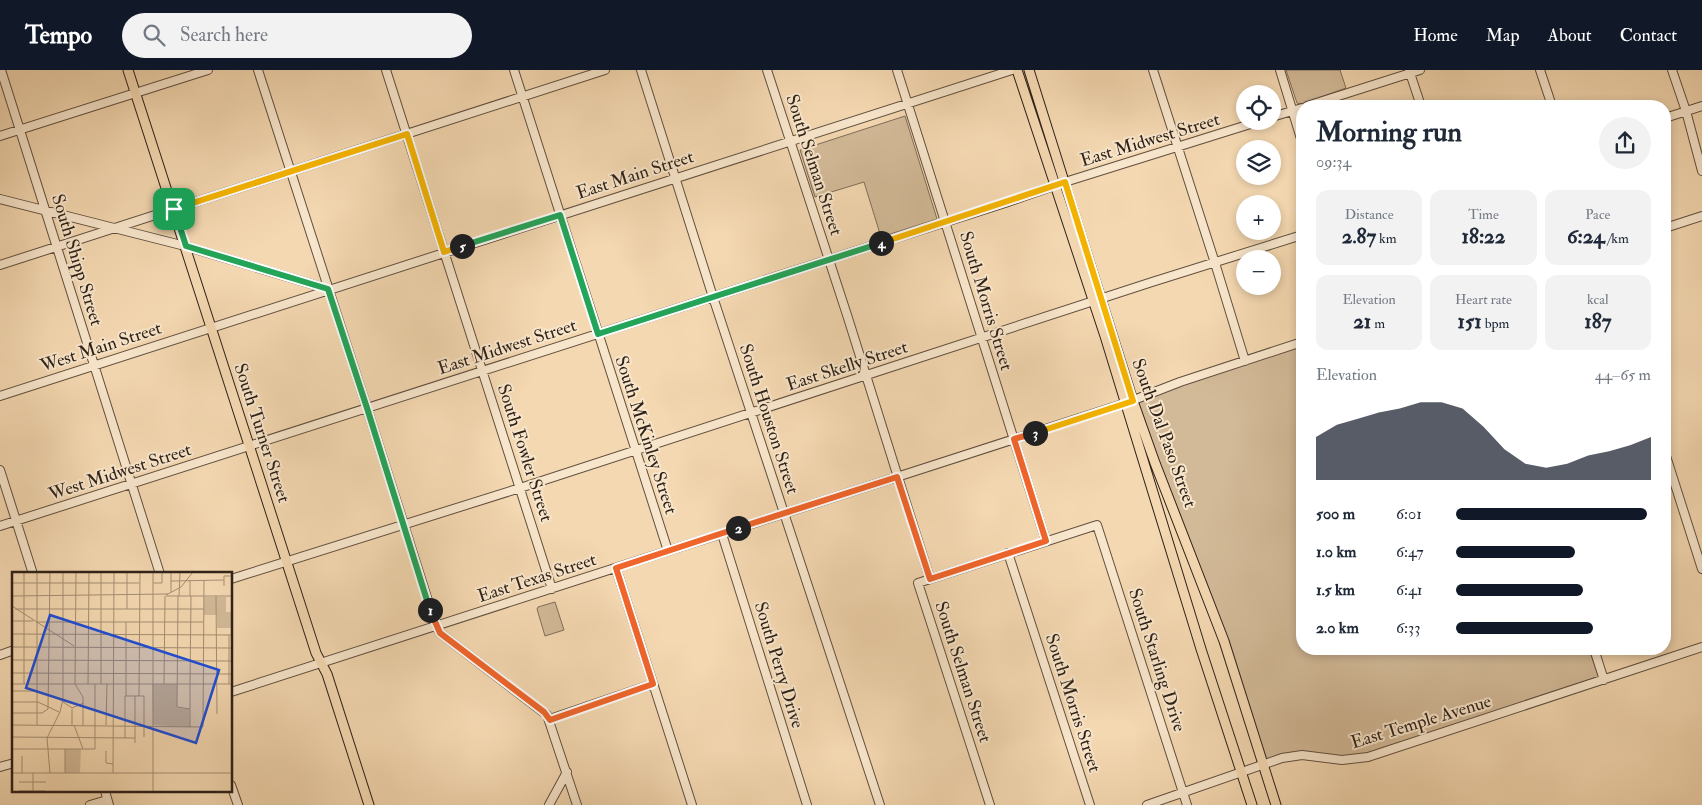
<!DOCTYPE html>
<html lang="en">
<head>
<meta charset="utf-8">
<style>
  :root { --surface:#fff; --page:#f2f2f3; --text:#1f2937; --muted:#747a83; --accent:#111827 }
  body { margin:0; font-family:"IM FELL Double Pica",serif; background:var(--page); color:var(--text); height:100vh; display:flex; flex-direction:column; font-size:19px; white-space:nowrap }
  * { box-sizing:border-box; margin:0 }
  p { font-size:16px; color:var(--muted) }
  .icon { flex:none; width:28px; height:28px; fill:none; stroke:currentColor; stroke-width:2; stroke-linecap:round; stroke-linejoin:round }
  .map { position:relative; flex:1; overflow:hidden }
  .sheet { position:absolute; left:1296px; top:30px; width:375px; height:555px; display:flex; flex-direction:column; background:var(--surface); border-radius:20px; box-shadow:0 2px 8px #0003 }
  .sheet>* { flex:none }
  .tools { position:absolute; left:1236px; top:15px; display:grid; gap:10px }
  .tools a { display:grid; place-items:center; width:45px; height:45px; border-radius:50%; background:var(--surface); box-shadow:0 2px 8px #0003; font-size:25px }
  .pin { position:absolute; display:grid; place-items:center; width:42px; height:42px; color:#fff; margin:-21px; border-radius:10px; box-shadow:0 2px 8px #0006 }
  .km { position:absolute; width:25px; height:25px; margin:-12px; border-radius:50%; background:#222; color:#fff; font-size:14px; line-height:25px; text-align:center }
  .round { display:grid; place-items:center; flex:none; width:52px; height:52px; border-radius:26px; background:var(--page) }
  .head { display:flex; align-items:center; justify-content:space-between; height:85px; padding:0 20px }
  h1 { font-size:28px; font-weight:800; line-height:38px }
  .stats { display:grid; grid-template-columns:repeat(3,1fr); gap:8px; height:85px; padding:5px 20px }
  .stats div { display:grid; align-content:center; border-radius:12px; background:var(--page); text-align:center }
  .stats b { font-size:21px; font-weight:800 }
  .stats small { font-size:14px; font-weight:400 }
  .stats p { font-size:14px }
  .chart { height:140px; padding:10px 20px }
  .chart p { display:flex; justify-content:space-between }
  .chart svg { width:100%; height:90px; margin-top:5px; fill:var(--accent); opacity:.7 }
  ul { padding:0 20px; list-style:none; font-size:16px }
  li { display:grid; grid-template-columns:80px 60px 1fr; align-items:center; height:38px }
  li i { height:12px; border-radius:6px; background:var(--accent) }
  header { display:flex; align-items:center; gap:30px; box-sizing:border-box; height:70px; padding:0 25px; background:var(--accent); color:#fff }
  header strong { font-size:24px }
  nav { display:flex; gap:28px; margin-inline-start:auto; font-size:18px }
  .search { width:350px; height:45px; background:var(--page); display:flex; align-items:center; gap:12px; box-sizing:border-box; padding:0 18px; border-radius:28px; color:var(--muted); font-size:19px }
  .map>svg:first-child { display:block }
  .green { fill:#d2b997; stroke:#806d58 }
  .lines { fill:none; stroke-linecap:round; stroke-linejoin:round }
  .minor-casing { stroke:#604f3e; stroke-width:10 }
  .major-casing { stroke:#2e2118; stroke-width:11 }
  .minor { stroke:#f8e6cc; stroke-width:8 }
  .major { stroke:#f4d8b1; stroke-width:9 }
  .split-1-casing { stroke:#fff; stroke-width:10 }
  .split-2-casing { stroke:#fff; stroke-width:10 }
  .split-3-casing { stroke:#fff; stroke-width:10 }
  .split-4-casing { stroke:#fff; stroke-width:10 }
  .split-5-casing { stroke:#fff; stroke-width:10 }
  .split-6-casing { stroke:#fff; stroke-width:10 }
  .split-1 { stroke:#22a559; stroke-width:6 }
  .split-2 { stroke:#f0652b; stroke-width:6 }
  .split-3 { stroke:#f0652b; stroke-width:6 }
  .split-4 { stroke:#f5b400; stroke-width:6 }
  .split-5 { stroke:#22a559; stroke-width:6 }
  .split-6 { stroke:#f5b400; stroke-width:6 }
  .labels { text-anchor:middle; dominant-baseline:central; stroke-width:4; stroke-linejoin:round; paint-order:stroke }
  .street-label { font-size:18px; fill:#2e2118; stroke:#f8e6cc }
  .inset-road { fill:none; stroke:#a58f74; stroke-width:1 }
  .view { fill:#1d4ed8; fill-opacity:0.15; stroke:#1d4ed8; stroke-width:2.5 }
  .inset-edge { fill:none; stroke:#2e2118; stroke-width:2.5 }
</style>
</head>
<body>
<header>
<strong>Tempo</strong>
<div class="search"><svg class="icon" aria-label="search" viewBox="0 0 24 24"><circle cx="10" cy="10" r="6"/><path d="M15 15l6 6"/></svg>Search here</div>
<nav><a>Home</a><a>Map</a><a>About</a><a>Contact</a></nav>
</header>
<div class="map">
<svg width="1702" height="735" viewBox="0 0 1702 735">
  <rect width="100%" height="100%" fill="#f4d8b1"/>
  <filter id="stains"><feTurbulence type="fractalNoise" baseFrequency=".004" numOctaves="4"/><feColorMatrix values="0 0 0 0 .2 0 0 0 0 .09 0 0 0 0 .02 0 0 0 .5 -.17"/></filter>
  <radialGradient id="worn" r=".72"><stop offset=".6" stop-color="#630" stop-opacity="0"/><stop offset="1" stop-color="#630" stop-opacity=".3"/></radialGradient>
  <!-- green -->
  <path class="green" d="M1286 0H1340L1346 18 1301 34 1297 33Z
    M905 46 937 149 881 167 864 112 815 127 800 80Z
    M1302 272V579H1589L1600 611 1368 687 1312 686 1263 694 1224 571 1133 331Z
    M555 532 564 560 545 566 537 539 538 537Z"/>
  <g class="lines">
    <!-- minor casing -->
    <g class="minor-casing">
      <path id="minor" d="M1 0 160 504
        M258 0 367 338 436 556 440 563 547 645 577 735
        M386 0 552 519
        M514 0 668 481
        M641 0 713 227 880 735
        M767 0 848 248 930 509
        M897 0 1046 471
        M1153 0 1215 193 1245 291
        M1280 0 1302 72
        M1409 0 1421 36
        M1540 0 1552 36
        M1672 0 1686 41 1702 101
        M1307 36 1420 0
        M1272 47 1302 38
        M1665 48 1702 36
        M0 66 208 0
        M0 129 185 176 328 219
        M1665 158 1702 146
        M0 195 605 0
        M0 326 1012 0
        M1665 383 1702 499
        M0 400 33 504
        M0 456 1005 133 1065 112 1260 51
        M722 464 807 735
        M1008 483 1090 735
        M616 498 692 735
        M231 509 520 418 1152 212 1302 165
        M1594 579 1604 610
        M0 585 14 580
        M231 622 1126 333 1180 312 1302 272
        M550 649 653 614
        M0 697 14 693
        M231 715 238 735
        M105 721 109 735
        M90 735 107 730
        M549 735 567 702
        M990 735 918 513 1097 455 1187 735
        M1147 735 1282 688 1302 685 1342 690 1368 687 1702 577"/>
    </g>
    <!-- major casing -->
    <g class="major-casing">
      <path id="major" d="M128 0 316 583 327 604 369 735
        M1017 0 1105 266 1201 579 1252 735
        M1029 0 1133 331 1155 393 1224 571 1276 735"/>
    </g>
    <!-- minor -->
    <use href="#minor" class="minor"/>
    <!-- major -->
    <use href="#major" class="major"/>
  </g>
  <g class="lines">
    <!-- split-1 casing -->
    <g class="split-1-casing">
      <path id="split-1" d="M174 139 186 176 328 219 367 338 430 540"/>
    </g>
    <!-- split-2 casing -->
    <g class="split-2-casing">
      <path id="split-2" d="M430 540 440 563 544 642 550 650 653 614 616 498 738 458"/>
    </g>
    <!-- split-3 casing -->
    <g class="split-3-casing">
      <path id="split-3" d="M738 458 897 407 930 509 1046 471 1014 369 1035 363"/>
    </g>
    <!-- split-4 casing -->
    <g class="split-4-casing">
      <path id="split-4" d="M881 173 1065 112 1133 331 1035 363"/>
    </g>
    <!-- split-5 casing -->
    <g class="split-5-casing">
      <path id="split-5" d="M462 176 560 145 598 264 881 173"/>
    </g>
    <!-- split-6 casing -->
    <g class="split-6-casing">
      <path id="split-6" d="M174 139 407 64 444 182 462 176"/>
    </g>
    <!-- split-1 -->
    <use href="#split-1" class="split-1"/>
    <!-- split-2 -->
    <use href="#split-2" class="split-2"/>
    <!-- split-3 -->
    <use href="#split-3" class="split-3"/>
    <!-- split-4 -->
    <use href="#split-4" class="split-4"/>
    <!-- split-5 -->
    <use href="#split-5" class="split-5"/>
    <!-- split-6 -->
    <use href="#split-6" class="split-6"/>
  </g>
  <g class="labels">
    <!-- street labels -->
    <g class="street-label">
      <text transform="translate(1150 70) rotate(-17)">East Midwest Street</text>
      <text transform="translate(814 95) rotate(72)">South Selman Street</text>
      <text transform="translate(635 105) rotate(-18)">East Main Street</text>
      <text transform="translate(77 190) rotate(73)">South Shipp Street</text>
      <text transform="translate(986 231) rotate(73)">South Morris Street</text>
      <text transform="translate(101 277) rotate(-18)">West Main Street</text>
      <text transform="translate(507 277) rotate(-18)">East Midwest Street</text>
      <text transform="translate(847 296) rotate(-18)">East Skelly Street</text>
      <text transform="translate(769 349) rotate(72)">South Houston Street</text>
      <text transform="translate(262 363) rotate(72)">South Turner Street</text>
      <text transform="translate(1164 363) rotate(70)">South Dal Paso Street</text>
      <text transform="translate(646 365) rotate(72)">South McKinley Street</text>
      <text transform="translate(525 383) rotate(72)">South Fowler Street</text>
      <text transform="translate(120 402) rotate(-18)">West Midwest Street</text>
      <text transform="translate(537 508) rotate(-18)">East Texas Street</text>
      <text transform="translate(1157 590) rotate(72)">South Starling Drive</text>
      <text transform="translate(779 595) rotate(73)">South Perry Drive</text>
      <text transform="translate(963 602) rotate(72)">South Selman Street</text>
      <text transform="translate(1073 633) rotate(72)">South Morris Street</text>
      <text transform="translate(1421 652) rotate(-17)">East Temple Avenue</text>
    </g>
  </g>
  <!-- overview -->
  <g transform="translate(12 502)">
    <rect width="220" height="220" fill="#f4d8b1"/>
    <path d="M192 25H214V40H220V56H205V43H192ZM140 112H165V136L177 137 178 155 141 153ZM53 177H69L68 201H53Z" fill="#d2b997"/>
    <path class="inset-road" d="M64 0 63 112 71 125V153M141 0V220M178 8V24M159 9 212 8M0 11H127M141 11H150V0M212 14V4H220M159 20V0M154 23 169 15 181 0M0 24 156 22M154 24H220M166 24 165 135 178 137M167 24 168 0M204 24 205 142M0 34 62 74M3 37H192M115 37V0M0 49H21M25 50H191M0 62 220 63M0 75 220 76M0 88 220 89M0 101 220 102M0 112H220M12 112V0M76 112 77 0M89 112V0M152 112 153 24M178 112 179 24M178 112V155M217 112V63M0 119H25M114 124V50M123 124V171M127 124 128 0M0 130H26L47 140M51 130 60 136 72 131M60 137V153M0 141H30L36 137 38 0M0 153 191 155 192 8M25 153V0M62 153 71 177M94 153 95 112M0 165 123 166M113 166V124H132V165M0 177H83V112M53 177V201M94 179V191L101 192M0 201H141M10 201V184M38 201 35 166 48 140 51 127V0M101 201 102 0M141 201H220M7 210H34M7 219H33M21 219V201"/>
    <path class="view" d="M38 43 207 98 184 171 14 116Z"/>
    <rect width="220" height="220" class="inset-edge"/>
  </g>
  <rect width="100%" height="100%" filter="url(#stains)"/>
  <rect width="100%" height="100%" fill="url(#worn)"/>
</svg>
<div class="tools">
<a><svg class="icon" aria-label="locate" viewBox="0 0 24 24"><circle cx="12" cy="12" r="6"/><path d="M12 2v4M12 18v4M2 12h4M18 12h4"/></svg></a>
<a><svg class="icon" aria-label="layers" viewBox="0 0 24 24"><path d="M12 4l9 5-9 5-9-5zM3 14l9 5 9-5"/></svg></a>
<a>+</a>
<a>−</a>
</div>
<div class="pin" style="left:174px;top:139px;background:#1e9e55"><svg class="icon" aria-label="arrive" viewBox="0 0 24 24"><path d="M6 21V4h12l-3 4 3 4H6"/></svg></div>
<b class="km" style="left:430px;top:540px">1</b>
<b class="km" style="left:738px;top:458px">2</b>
<b class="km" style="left:1035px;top:363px">3</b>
<b class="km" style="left:881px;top:173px">4</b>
<b class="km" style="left:462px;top:176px">5</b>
<section class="sheet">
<div class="head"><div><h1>Morning run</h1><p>09:34</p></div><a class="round"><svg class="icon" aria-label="share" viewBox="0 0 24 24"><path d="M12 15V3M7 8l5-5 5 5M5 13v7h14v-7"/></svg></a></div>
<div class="stats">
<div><p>Distance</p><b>2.87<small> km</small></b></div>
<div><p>Time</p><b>18:22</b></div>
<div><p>Pace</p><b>6:24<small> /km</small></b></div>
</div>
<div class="stats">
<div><p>Elevation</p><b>21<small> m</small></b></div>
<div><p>Heart rate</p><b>151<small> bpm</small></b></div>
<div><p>kcal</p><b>187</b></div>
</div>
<div class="chart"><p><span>Elevation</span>44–65 m</p>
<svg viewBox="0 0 160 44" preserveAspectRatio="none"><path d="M0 44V23L10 17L20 14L30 11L40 9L50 6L60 6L70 9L80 18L90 29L100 36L110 38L120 36L130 32L140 30L150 27L160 23V44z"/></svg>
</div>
<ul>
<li><b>500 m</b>6:01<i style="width:98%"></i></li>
<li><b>1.0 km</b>6:47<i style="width:61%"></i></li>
<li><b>1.5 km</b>6:41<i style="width:65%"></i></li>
<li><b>2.0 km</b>6:33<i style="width:70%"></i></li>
</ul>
</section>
</div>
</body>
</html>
